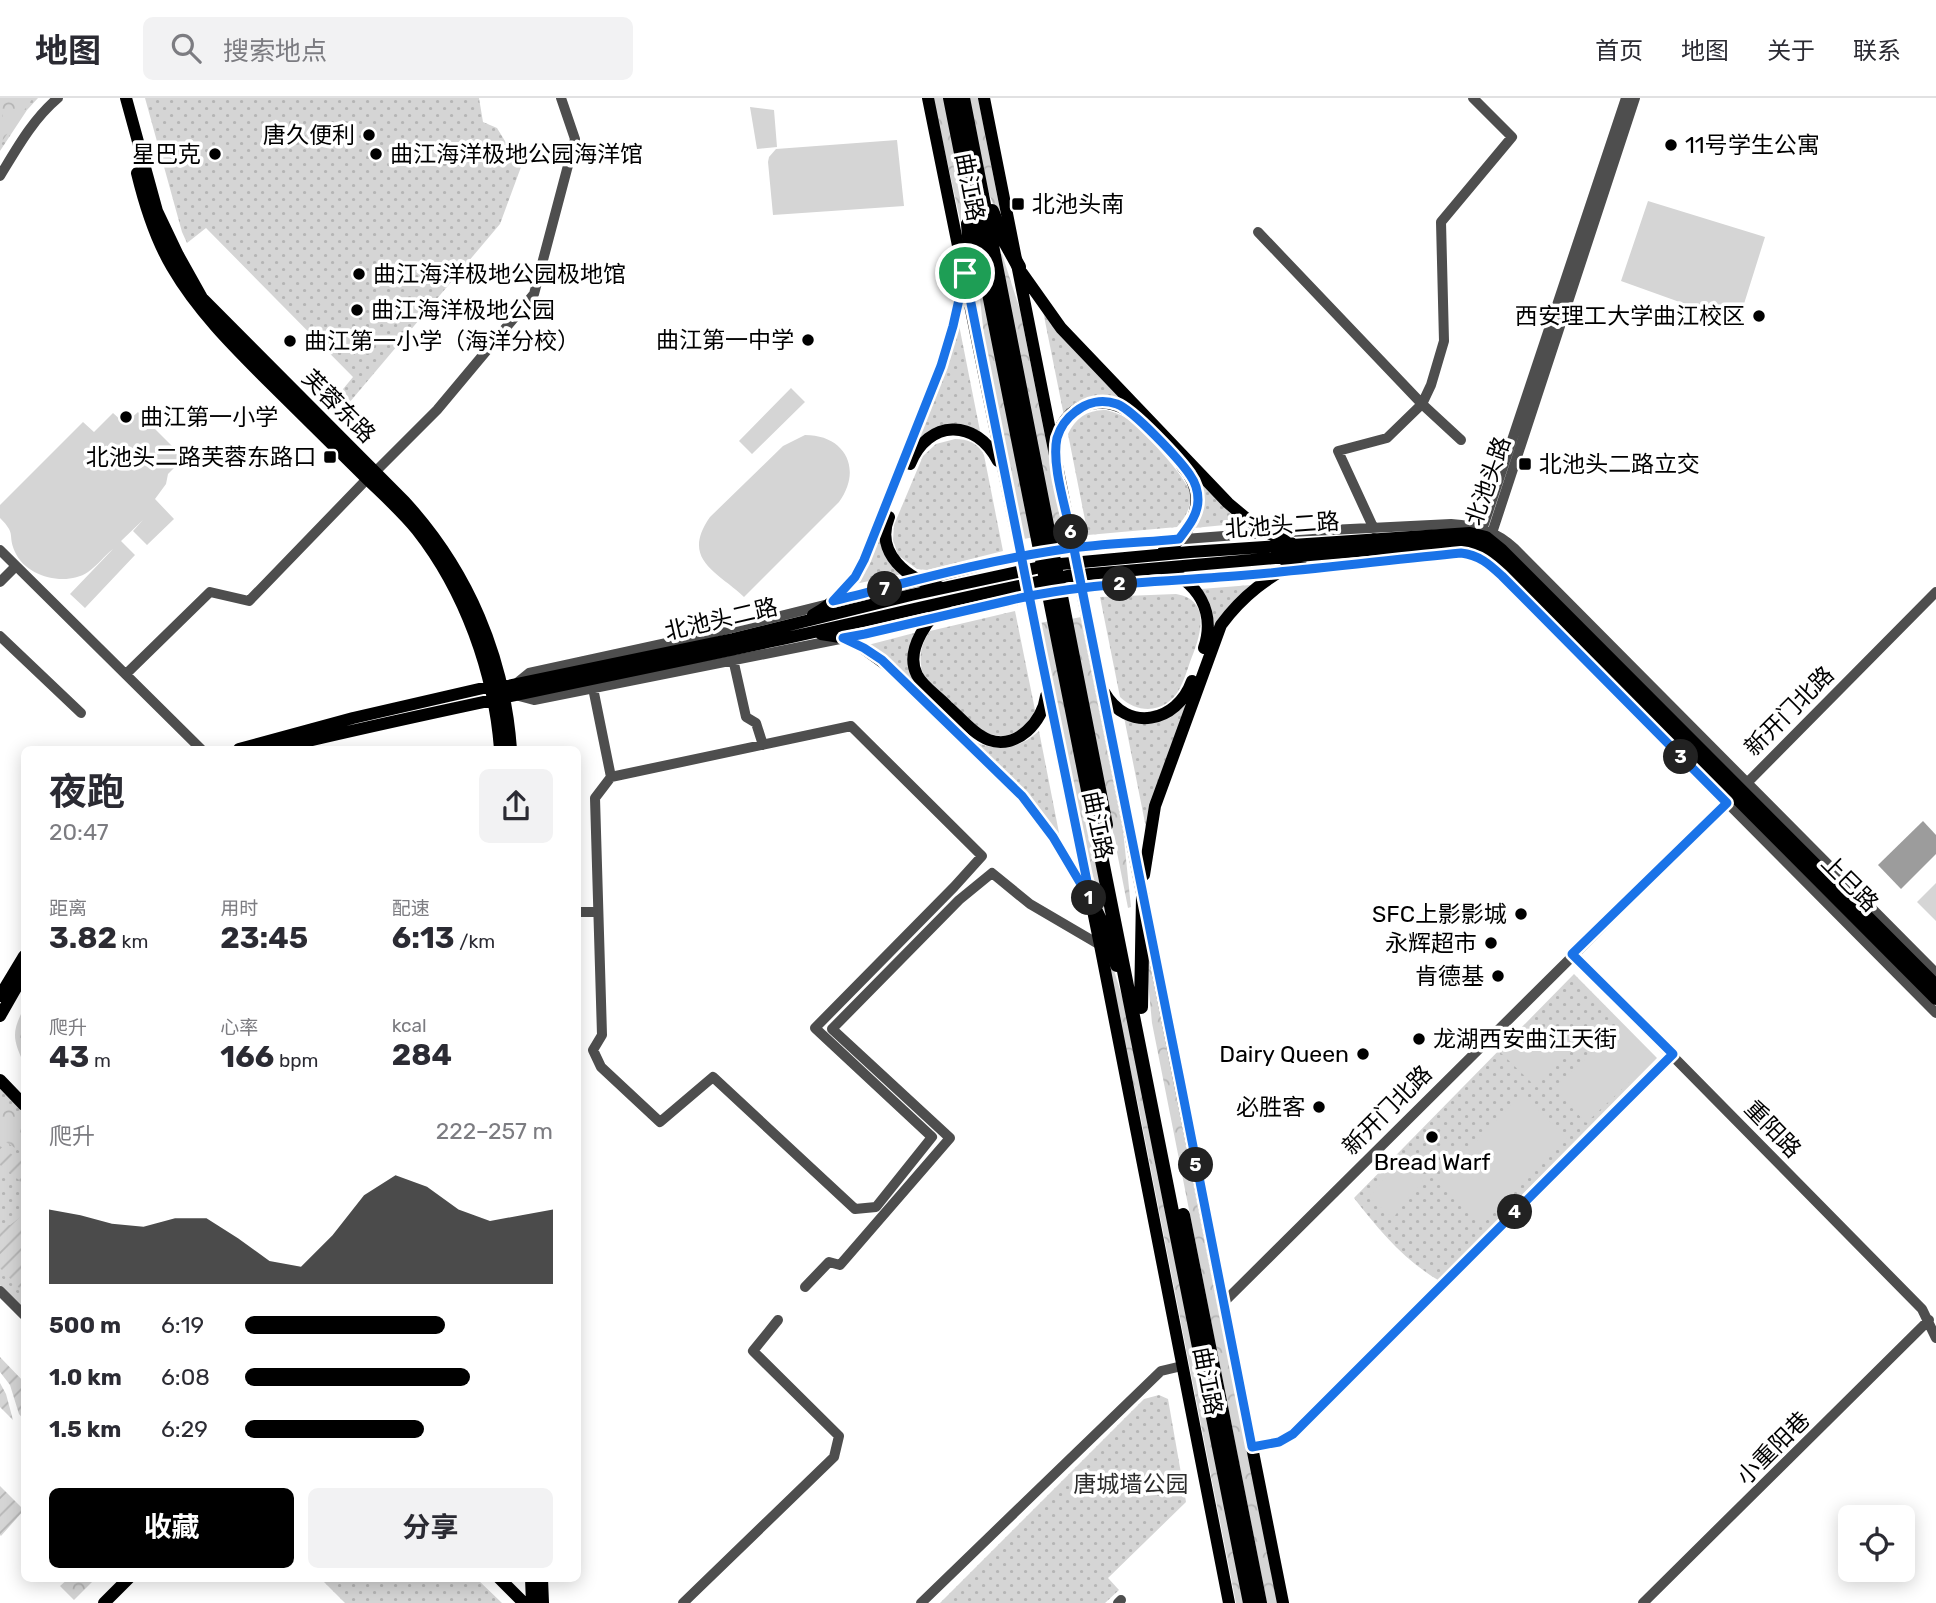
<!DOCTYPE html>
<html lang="zh">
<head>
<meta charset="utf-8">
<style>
  :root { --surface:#fff; --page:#f2f2f3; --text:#2b2b33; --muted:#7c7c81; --line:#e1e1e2; --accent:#000 }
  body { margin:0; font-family:Rubik,"Noto Sans SC",sans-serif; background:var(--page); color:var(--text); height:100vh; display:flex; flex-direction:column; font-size:26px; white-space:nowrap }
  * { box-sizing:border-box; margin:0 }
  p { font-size:23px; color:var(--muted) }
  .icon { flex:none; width:38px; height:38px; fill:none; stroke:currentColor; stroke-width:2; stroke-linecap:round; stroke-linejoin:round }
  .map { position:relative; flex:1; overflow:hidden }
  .details { position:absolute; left:21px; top:648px; width:560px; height:836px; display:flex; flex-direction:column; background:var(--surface); border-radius:10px; box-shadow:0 4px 18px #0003 }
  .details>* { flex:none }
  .buttons { position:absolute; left:1838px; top:1407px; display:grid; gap:14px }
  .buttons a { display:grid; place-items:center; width:77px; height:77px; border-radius:10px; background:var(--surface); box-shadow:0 4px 18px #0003; font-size:35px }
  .pin { position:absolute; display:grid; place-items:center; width:60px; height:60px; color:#fff; margin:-30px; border:4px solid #fff; border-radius:50%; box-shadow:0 2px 7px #0007 }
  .km { position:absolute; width:35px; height:35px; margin:-18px; border-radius:50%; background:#222; color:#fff; font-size:19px; line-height:35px; text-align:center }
  .round { display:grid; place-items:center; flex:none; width:74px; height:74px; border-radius:10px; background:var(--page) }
  .headline { display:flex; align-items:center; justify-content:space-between; height:119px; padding:0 28px }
  h1 { font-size:38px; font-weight:700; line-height:52px }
  .metrics { display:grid; grid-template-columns:repeat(3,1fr); gap:10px; height:119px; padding:7px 28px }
  .metrics div { display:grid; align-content:center }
  .metrics b { font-size:30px; font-weight:700 }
  .metrics small { font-size:19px; font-weight:400 }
  .metrics p { font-size:19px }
  .chart { height:196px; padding:14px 28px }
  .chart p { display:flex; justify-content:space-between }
  .chart svg { width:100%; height:126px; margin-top:7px; fill:var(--accent); opacity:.7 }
  .button { display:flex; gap:14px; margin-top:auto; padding:14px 28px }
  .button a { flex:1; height:80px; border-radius:10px; background:var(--accent); color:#fff; font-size:28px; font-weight:700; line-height:80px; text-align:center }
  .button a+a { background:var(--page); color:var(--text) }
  ul { padding:0 28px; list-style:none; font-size:23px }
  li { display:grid; grid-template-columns:112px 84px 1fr; align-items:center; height:52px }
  li i { height:18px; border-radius:9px; background:var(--accent) }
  header { display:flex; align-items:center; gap:42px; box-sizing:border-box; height:98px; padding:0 35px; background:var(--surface); border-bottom:2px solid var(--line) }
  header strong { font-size:33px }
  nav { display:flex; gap:38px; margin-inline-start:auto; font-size:24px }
  .search { width:490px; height:63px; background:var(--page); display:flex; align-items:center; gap:18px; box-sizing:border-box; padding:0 24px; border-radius:10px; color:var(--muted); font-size:26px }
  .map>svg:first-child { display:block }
  .grass { fill:url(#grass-dots) }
  .forest { fill:url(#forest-crowns) }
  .garden { fill:url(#garden-furrows) }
  .pitch { fill:#d5d5d5 }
  .water { fill:#9c9c9c }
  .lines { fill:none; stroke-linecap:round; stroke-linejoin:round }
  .minor { stroke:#4e4e4e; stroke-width:10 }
  .major { stroke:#000; stroke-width:12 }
  .highway { stroke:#000; stroke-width:14 }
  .route-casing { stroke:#fff; stroke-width:14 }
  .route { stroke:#1a73e8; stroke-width:9 }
  .poi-dot { fill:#000; stroke:#fff; stroke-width:2.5 }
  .labels { text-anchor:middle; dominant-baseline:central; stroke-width:7; stroke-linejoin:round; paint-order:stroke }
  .poi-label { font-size:23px; fill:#000; stroke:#fff; text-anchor:end }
  .street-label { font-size:23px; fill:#000; stroke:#fff }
  .park-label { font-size:23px; fill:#2c2c2c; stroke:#fff }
</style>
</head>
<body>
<header>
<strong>地图</strong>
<div class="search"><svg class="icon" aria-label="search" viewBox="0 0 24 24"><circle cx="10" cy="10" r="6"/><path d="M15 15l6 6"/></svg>搜索地点</div>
<nav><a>首页</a><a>地图</a><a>关于</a><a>联系</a></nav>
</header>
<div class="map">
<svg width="1936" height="1505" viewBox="0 0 1936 1505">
  <defs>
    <pattern id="grass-dots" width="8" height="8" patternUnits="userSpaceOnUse" patternTransform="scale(1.75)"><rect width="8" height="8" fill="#d5d5d5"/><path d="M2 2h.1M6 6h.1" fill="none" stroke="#b5b5b5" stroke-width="1.8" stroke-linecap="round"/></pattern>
    <pattern id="forest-crowns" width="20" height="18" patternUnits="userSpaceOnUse" patternTransform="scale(1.75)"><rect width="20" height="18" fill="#d5d5d5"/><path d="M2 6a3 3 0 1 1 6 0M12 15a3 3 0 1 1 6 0" fill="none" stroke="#b5b5b5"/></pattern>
    <pattern id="garden-furrows" width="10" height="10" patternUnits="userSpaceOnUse" patternTransform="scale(1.75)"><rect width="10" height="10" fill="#d5d5d5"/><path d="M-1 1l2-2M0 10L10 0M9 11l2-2" fill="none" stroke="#b5b5b5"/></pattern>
  </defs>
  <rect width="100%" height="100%" fill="#fff"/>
  <!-- grass -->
  <path class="grass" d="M0 0H38L27 12 0 53Z
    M145 0H479L483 24 497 30 521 69 500 126 338 318 329 308 353 279 206 130 187 145 182 134Z
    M1043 213 1125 306 1119 303 1064 318Z
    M959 227 980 333 966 329 913 350Z
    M1106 312C1113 314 1120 316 1126 320 1140 329 1187 379 1190 395 1192 408 1186 419 1177 429L1088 437 1068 336C1075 320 1089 311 1106 312Z
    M955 341C968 341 978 345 984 357L1003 453 927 472 917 471 898 457 893 442 894 427 923 358 936 346Z
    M1194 377 1245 425 1194 430Z
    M880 432 902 476 855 486Z
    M1251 487 1214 534 1201 491Z
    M1176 496C1214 502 1199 542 1190 564 1187 573 1184 582 1180 590 1167 615 1139 617 1120 599L1100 499Z
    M1015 513 1036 617 1028 627 1006 639 984 635 925 582C918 564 919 549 930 533Z
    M914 535 915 536 917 589 887 560 868 547Z
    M1184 606 1186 608 1146 730 1124 619Z
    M1039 633 1061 745 972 643C999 654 1017 652 1039 633Z
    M1574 876 1657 960 1438 1182C1403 1161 1379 1132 1354 1100Z
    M0 988 24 1012V1211L0 1187Z
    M1159 1297 1168 1301 1186 1404 1108 1480 1119 1492 1105 1505H940L1144 1301Z
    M321 1481H477L502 1505H345Z"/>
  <!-- forest -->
  <path class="forest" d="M0 0H33L0 46V28L3 22Z
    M933 0H945L961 82V126Z
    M969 0H978L1001 117H997L987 90Z
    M1002 156 1020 212 1064 434 1054 435 999 157Z
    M976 160 1034 439 1024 441 984 240Z
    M1081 519 1123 732 1131 809 1128 810 1071 521Z
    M1050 523 1109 815 1105 816 1089 766 1040 525Z
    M1148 850 1278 1505H1267L1152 925 1145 851Z
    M1108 853 1125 908 1245 1505H1236L1138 1006 1104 854Z
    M24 910V966C13 941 11 935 24 910Z
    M0 999 24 1023V1056L0 1040Z
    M0 1178 24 1202V1211L0 1187Z
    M68 1481V1480L95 1481 74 1502 60 1488Z"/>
  <!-- garden -->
  <path class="garden" d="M0 1048 24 1065V1090L19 1082 0 1067Z
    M22 1118 24 1137V1195L0 1170V1127H10Z
    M0 1259 24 1284V1322L19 1316 10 1287 0 1274Z
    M0 1285 6 1296 13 1322 0 1309Z
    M0 1388 24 1412 1 1438 0 1437Z"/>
  <!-- pitch -->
  <path class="pitch" d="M750 9 774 12 777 49 757 51Z
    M897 42 904 108 773 117 768 64 769 59 776 51Z
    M1648 103 1765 139 1738 225 1621 183Z
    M791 290 805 304 752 356 739 343Z
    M138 314 184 360 168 376 166 386 155 401 174 421 147 447 133 433 143 422 121 443 135 457 85 510 70 496 113 451C104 458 97 468 88 474 66 489 26 479 15 454 7 436 17 437 0 420V407L83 324 94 334 113 315 123 324H127Z
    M805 337C845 337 863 371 839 404L744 499C718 474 680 462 710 419L783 348Z
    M1936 785V823L1917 804Z
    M1529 925 1562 957 1533 986 1500 954Z
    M1622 927 1654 961 1586 1025 1554 990Z
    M1522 996 1567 1040 1481 1128 1437 1084Z
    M1399 1064 1423 1082 1393 1120 1369 1099Z"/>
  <!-- water -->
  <path class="water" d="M1923 723 1936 737V756L1901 791 1878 767Z"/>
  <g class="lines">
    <!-- minor -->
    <path class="minor" d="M0 78C17 50 33 21 58 0
      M1258 134 1422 306 1461 342
      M375 374 437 312 534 196 575 41 561 0
      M1374 431 1338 353 1387 340 1422 306 1431 287 1444 243 1441 124 1512 39 1473 0
      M1481 435 1626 0
      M1491 438 1635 0
      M0 452 201 651
      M0 484 16 468
      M0 538 81 615
      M733 561 746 619 756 625 763 647
      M126 576 210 494 249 503 367 381
      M518 584 529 575 708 536 1005 462 1067 450 1250 436 1451 426C1477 428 1496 433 1515 451L1936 875
      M593 590 611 679
      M519 598 534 602 865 536 1053 494 1135 485 1248 477 1461 455C1479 457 1489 466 1502 478L1936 915
      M851 628 982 758 954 789 815 930 932 1039 876 1109 855 1111 713 979 660 1024 601 969 593 952 602 937 595 700 611 679Z
      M1744 688 1936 494
      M578 814H597
      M1572 856 1922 1211 1936 1240
      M805 1189 829 1164 840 1167 950 1040 832 931 959 802 992 775 1030 806 1100 847
      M0 1193 24 1217
      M1224 1204 1731 701
      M1252 1349 1279 1344 1293 1336 1673 956
      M683 1505 834 1359 839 1338 753 1253 778 1222
      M921 1505 1161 1273 1182 1268
      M1118 1505 1121 1502
      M1643 1505 1929 1222"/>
    <!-- major -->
    <path class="major" d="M126 0 157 113 178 157 202 200 405 404C468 473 504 558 511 651
      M928 0 1100 847 1229 1505
      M984 0 1283 1505
      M137 75C145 108 155 140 172 169 197 212 232 247 267 282 298 313 330 344 361 375 380 394 400 411 417 432 465 493 494 574 500 651
      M1022 175 1061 230 1228 405 1259 431 1291 445
      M1056 348C1059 304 1109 291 1138 321
      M910 366C928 321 976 320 998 363
      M889 419C874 455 908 482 940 489
      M1163 454C1195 436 1209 396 1182 368
      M1163 471C1198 483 1216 514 1204 550
      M950 504C929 517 904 552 917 577 923 589 938 598 947 608 960 619 973 636 989 642 1017 652 1043 623 1046 598
      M813 517C836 504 853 485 864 462L941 268 953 228 963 182
      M821 536 840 539 856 545 892 571 1022 698 1053 739 1084 791
      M1104 594C1127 635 1177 625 1192 583
      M239 651 353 620 492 588 503 589 733 541 911 497 1050 467 1190 454 1470 435 1486 439 1502 452 1936 887
      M274 651C439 611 606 579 773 543 871 522 969 497 1068 478L1460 444C1475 445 1483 449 1495 458L1936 901
      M1144 777 1155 708 1221 527C1243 497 1268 479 1301 462
      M0 898 24 858
      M0 918 24 876
      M0 982 24 1007
      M499 1480 524 1505
      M531 1480 532 1505
      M542 1480 543 1505
      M104 1505 129 1480"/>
    <!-- highway -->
    <path class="highway" d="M950 0 1250 1505
      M963 0 1106 727
      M992 113 1004 142 1019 169
      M965 175 970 153 968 126
      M1091 803 1104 830 1117 867
      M1141 909 1143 798
      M1183 1117 1260 1505"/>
  </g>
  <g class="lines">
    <!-- route casing -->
    <g class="route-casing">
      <path id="route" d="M965 175C1006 384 1048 594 1091 803L1053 739 1022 698 882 562 864 550 843 540 865 536 1007 503C1086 484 1167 484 1247 477 1318 471 1389 462 1461 455 1479 457 1489 466 1502 478L1727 705 1572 856 1673 956 1293 1336 1279 1344 1252 1349C1193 1046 1133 744 1072 441 1067 413 1051 368 1057 340 1060 330 1067 320 1075 314 1087 304 1102 301 1117 306 1133 312 1180 362 1190 377 1195 384 1198 393 1198 402 1198 417 1188 429 1179 441L1168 442C1134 445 1099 446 1065 451 987 462 909 484 833 503L855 479 864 462 941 268 953 228 965 175"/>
    </g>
    <!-- route -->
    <use href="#route" class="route"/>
  </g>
  <!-- markers -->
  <g class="poi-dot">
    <circle cx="369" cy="37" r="7"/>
    <circle cx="1671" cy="47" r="7"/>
    <circle cx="215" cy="56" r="7"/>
    <circle cx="376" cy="56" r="7"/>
    <rect x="1011" y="99" width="14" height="14" rx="3.5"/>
    <circle cx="359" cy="176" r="7"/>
    <circle cx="357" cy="212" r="7"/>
    <circle cx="1759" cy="218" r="7"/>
    <circle cx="808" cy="242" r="7"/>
    <circle cx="290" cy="243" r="7"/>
    <circle cx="126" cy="319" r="7"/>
    <rect x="323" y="352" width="14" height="14" rx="3.5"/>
    <rect x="1518" y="359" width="14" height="14" rx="3.5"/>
    <circle cx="1521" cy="816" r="7"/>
    <circle cx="1491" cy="845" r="7"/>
    <circle cx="1498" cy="878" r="7"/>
    <circle cx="1419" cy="941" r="7"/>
    <circle cx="1363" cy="956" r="7"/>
    <circle cx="1319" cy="1009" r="7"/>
    <circle cx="1432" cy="1039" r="7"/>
  </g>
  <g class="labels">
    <!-- poi labels -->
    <g class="poi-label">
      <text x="355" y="37">唐久便利</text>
      <text x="1685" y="47" text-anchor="start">11号学生公寓</text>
      <text x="201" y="56">星巴克</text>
      <text x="390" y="56" text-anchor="start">曲江海洋极地公园海洋馆</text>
      <text x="1032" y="106" text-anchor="start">北池头南</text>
      <text x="373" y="176" text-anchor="start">曲江海洋极地公园极地馆</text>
      <text x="371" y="212" text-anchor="start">曲江海洋极地公园</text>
      <text x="1745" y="218">西安理工大学曲江校区</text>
      <text x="794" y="242">曲江第一中学</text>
      <text x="304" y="243" text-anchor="start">曲江第一小学（海洋分校）</text>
      <text x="140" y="319" text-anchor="start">曲江第一小学</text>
      <text x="316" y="359">北池头二路芙蓉东路口</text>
      <text x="1539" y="366" text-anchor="start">北池头二路立交</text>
      <text x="1507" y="816">SFC上影影城</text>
      <text x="1477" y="845">永辉超市</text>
      <text x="1484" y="878">肯德基</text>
      <text x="1433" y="941" text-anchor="start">龙湖西安曲江天街</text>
      <text x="1349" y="956">Dairy Queen</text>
      <text x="1305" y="1009">必胜客</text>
      <text x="1432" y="1064" text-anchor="middle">Bread Warf</text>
    </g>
    <!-- street labels -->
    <g class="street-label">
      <text transform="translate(970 89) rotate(79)">曲江路</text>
      <text transform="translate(339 308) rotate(45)">芙蓉东路</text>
      <text transform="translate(1488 383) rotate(-71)">北池头路</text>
      <text transform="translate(1282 427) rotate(-4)">北池头二路</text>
      <text transform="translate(721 521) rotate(-13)">北池头二路</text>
      <text transform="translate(1789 613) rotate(-45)">新开门北路</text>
      <text transform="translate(1098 727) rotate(78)">曲江路</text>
      <text transform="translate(1850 785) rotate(45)">上巳路</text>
      <text transform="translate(1387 1012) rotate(-45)">新开门北路</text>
      <text transform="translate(1773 1031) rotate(46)">重阳路</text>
      <text transform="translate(1208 1283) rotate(79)">曲江路</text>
      <text transform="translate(1773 1350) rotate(-45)">小重阳巷</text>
    </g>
    <!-- park labels -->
    <g class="park-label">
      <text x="1131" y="1386">唐城墙公园</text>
    </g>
  </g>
</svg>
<div class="buttons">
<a><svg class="icon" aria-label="locate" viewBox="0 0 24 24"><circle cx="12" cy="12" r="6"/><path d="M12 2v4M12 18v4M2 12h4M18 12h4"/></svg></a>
</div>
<div class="pin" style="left:965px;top:175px;background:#1e9e55"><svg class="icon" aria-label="arrive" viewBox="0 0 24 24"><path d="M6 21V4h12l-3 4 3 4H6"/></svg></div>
<b class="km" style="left:1089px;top:800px">1</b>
<b class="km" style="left:1120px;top:486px">2</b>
<b class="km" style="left:1681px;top:659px">3</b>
<b class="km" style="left:1515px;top:1114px">4</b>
<b class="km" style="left:1196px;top:1067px">5</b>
<b class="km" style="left:1071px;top:434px">6</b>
<b class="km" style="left:885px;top:491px">7</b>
<section class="details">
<div class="headline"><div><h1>夜跑</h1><p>20:47</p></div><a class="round"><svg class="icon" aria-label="share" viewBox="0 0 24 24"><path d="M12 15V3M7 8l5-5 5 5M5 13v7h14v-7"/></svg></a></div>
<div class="metrics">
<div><p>距离</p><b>3.82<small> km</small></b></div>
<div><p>用时</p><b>23:45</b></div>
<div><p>配速</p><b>6:13<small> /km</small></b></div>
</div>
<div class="metrics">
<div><p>爬升</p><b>43<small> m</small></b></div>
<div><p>心率</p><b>166<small> bpm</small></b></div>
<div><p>kcal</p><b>284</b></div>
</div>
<div class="chart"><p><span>爬升</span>222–257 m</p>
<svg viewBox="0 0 160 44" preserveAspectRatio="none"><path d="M0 44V18L10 20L20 23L30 24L40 21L50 21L60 28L70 36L80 38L90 27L100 13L110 6L120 10L130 18L140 22L150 20L160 18V44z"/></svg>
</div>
<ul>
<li><b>500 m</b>6:19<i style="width:65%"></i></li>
<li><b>1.0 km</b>6:08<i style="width:73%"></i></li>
<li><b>1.5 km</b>6:29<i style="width:58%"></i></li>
</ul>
<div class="button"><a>收藏</a><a>分享</a></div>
</section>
</div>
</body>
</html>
